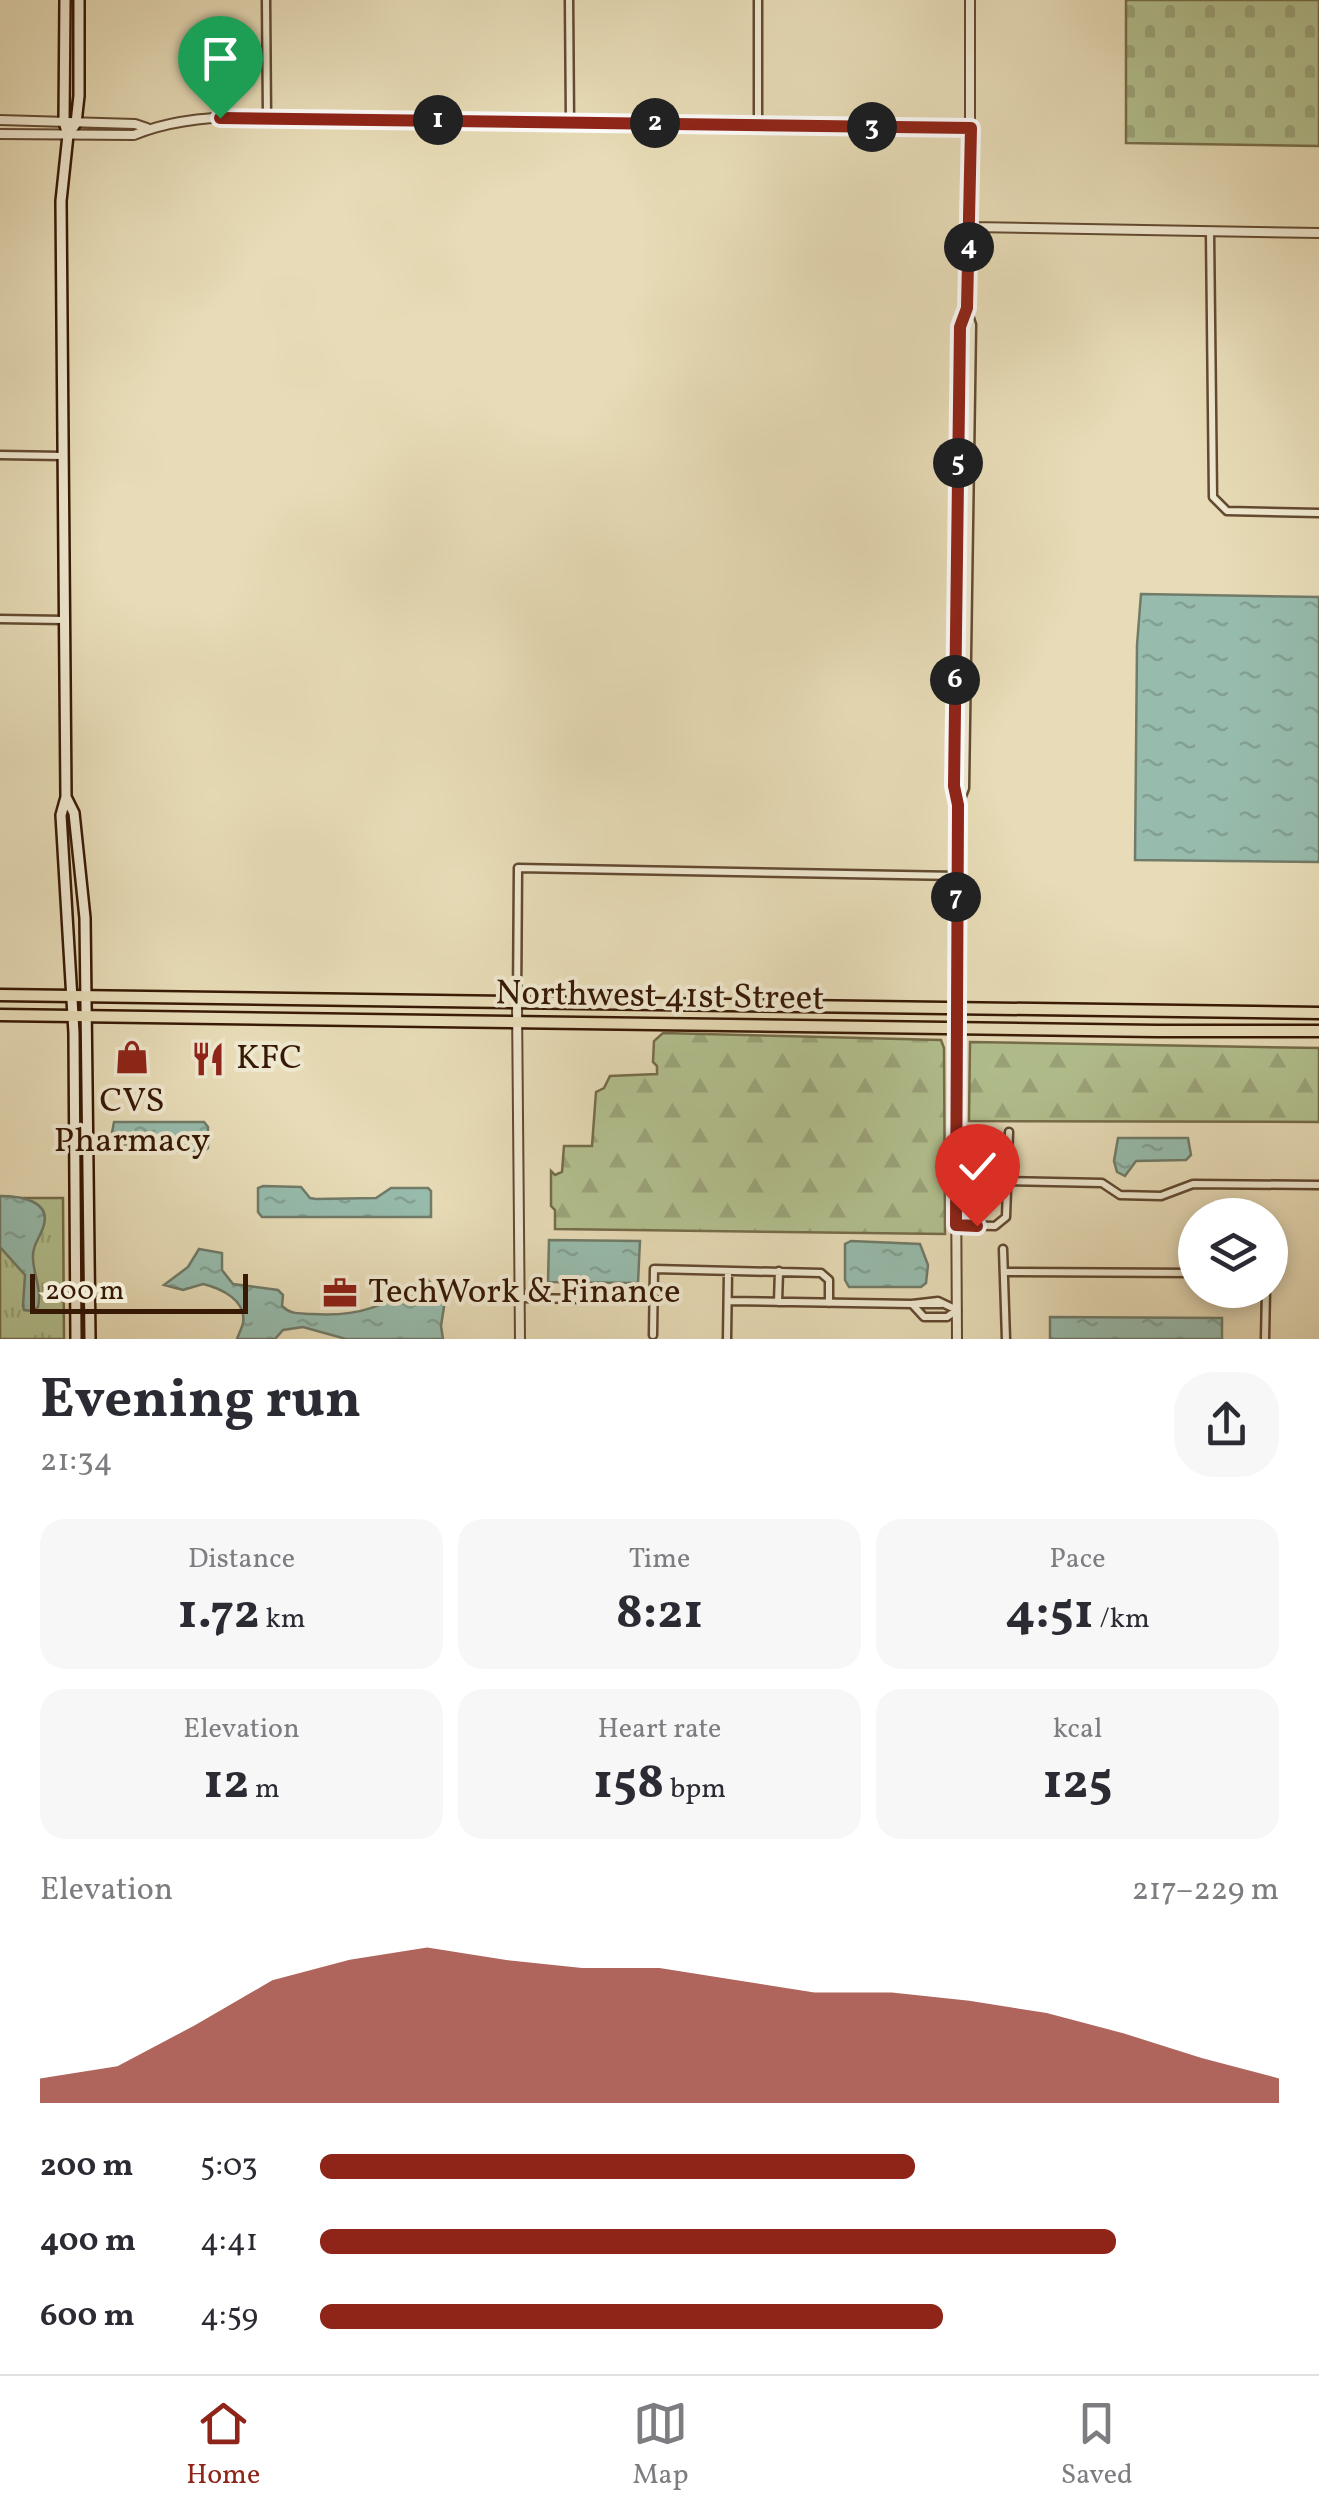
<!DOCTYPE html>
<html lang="en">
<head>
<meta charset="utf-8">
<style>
  :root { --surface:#fff; --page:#f7f7f7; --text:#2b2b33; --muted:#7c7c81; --line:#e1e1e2; --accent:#8f2418 }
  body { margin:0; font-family:Vollkorn,serif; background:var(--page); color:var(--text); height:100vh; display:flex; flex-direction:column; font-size:38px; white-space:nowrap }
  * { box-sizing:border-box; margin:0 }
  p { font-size:32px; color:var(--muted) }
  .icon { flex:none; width:55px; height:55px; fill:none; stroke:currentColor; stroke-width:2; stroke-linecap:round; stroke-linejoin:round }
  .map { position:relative; height:1339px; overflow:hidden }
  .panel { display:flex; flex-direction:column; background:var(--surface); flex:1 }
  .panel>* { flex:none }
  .fabs { position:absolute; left:1178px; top:1198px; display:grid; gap:20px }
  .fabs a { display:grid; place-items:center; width:110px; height:110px; border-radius:50%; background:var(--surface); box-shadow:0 5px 15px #0003; font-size:50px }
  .scale { position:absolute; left:30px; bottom:25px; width:218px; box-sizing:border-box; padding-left:10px; border:5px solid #371904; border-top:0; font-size:28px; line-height:35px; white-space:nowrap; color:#371904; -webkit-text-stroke:8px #efe8d0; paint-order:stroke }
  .pin { position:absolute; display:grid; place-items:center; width:85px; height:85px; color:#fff; margin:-102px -42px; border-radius:50% 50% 50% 0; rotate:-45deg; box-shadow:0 0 10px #0007 }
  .pin .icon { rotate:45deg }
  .km { position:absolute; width:50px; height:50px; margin:-25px; border-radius:50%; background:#222; color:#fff; font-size:28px; line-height:50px; text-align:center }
  .round { display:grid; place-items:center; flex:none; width:105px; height:105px; border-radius:40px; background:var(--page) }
  .head { display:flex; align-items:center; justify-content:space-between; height:170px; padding:0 40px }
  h1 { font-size:55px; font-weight:700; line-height:75px }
  .figures { display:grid; grid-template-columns:repeat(3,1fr); gap:15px; height:170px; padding:10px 40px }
  .figures div { display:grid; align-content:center; border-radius:25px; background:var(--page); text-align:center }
  .figures b { font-size:50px; font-weight:700 }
  .figures small { font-size:28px; font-weight:400 }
  .figures p { font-size:28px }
  .chart { height:280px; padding:20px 40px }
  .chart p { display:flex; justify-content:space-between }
  .chart svg { width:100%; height:180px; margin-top:10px; fill:var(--accent); opacity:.7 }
  ul { padding:0 40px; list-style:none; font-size:32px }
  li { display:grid; grid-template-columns:160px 120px 1fr; align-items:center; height:75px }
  li i { height:25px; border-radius:12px; background:var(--accent) }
  .tabs { display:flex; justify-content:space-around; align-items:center; height:140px; border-top:2px solid var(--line); background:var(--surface); font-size:28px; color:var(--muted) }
  .tabs a { display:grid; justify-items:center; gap:5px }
  .tabs .on { color:var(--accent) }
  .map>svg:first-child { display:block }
  .grass { fill:url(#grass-tufts); stroke:#756d4a; stroke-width:2.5 }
  .forest { fill:url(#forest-firs); stroke:#756d4a; stroke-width:2.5 }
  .cemetery { fill:url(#cemetery-stones); stroke:#756d4a; stroke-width:2.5 }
  .water { fill:url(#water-ripples); stroke:#717b69; stroke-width:2.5 }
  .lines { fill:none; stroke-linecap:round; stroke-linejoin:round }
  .minor-casing { stroke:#634a31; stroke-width:11 }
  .tertiary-casing { stroke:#634a31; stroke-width:12 }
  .secondary-casing { stroke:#371904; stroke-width:14 }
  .primary-casing { stroke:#371904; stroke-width:15 }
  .minor { stroke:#efe8d0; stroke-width:6 }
  .tertiary { stroke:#efe8d0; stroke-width:8 }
  .secondary { stroke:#efe8d0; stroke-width:9 }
  .primary { stroke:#e7dcb7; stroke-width:10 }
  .route-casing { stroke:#fff; stroke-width:20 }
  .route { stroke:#8f2418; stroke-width:12 }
  .labels { text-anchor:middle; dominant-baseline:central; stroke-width:8; stroke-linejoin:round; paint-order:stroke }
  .street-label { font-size:35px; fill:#371904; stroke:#efe8d0 }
  .poi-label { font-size:35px; fill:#371904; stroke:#efe8d0; text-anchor:start }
</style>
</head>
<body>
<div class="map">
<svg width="1319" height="1339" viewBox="0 0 1319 1339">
  <defs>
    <pattern id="grass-tufts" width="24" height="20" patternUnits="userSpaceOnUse" patternTransform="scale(2.5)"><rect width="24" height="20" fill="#b3c190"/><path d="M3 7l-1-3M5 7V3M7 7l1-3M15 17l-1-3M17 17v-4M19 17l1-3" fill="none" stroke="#9ba57b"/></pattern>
    <pattern id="forest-firs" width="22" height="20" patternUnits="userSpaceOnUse" patternTransform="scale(2.5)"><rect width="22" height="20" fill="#b3c190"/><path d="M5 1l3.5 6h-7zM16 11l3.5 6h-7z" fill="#9ba57b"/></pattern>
    <pattern id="cemetery-stones" width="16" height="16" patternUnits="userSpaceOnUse" patternTransform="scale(2.5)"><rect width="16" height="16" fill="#b3c190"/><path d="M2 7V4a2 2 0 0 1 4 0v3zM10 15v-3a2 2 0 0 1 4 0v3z" fill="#9ba57b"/></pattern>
    <pattern id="water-ripples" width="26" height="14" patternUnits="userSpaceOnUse" patternTransform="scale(2.5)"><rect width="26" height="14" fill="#97bcad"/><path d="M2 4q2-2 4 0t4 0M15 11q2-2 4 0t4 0" fill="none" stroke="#83a193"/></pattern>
  </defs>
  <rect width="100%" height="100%" fill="#e7dcb7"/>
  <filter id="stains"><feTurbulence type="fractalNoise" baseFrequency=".002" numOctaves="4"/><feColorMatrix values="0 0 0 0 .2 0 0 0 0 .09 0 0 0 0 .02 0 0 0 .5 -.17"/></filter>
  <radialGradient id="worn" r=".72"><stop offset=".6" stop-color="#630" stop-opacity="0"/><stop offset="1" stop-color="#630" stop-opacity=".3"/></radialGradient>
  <!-- grass -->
  <path class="grass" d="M0 1198H63L64 1339H0Z"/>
  <!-- forest -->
  <path class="forest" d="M663 1033 941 1040 944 1048 945 1234 555 1229V1210L551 1206V1171L555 1175 562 1172 564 1146H592L596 1092 604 1088 610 1076 657 1074V1066L653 1062 654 1041Z
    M970 1042 1319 1048V1122L969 1121Z"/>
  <!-- cemetery -->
  <path class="cemetery" d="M1126 0H1319V146L1126 143Z"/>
  <!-- water -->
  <path class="water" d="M1141 594 1319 597V862L1135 860 1137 645Z
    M114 1122H204L208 1127V1148L202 1152 160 1151 155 1145 110 1144Z
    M1118 1138H1188L1191 1155 1186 1160 1136 1161 1125 1176 1117 1172 1114 1161Z
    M263 1186 301 1187 310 1198 316 1199 376 1198 391 1188H428L431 1191V1217H262L258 1212V1188Z
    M0 1196C19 1196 53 1200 43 1228 39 1239 32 1246 33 1259 34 1277 42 1289 38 1307L33 1311 24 1310 23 1306 25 1275 0 1247Z
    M549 1240 640 1241 638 1283 548 1282Z
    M851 1241 920 1244 928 1265 926 1283 921 1287H849L845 1280V1244Z
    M199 1249 222 1253V1270L233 1284 278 1290 283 1295 282 1306C291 1315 300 1313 312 1314 359 1317 385 1307 422 1279L428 1280 445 1300 441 1326 443 1339H346L303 1327 283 1330 275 1339H237C239 1333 242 1328 243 1323 247 1300 220 1288 203 1284L183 1290 164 1285 188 1267Z
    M1050 1317 1222 1318V1339H1050Z"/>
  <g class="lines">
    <!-- minor casing -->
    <g class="minor-casing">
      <path id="minor" d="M266 0 267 117
        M569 0 570 122
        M758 0V125
        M1210 232 1213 497 1227 511 1319 513
        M0 455 63 456
        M0 619 64 620
        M959 804 965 788 972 325 967 309
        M517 1003 518 868 957 876
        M955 1008 958 805 953 786 960 327 967 308 970 227
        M1009 1181 1102 1183 1120 1195 1161 1196 1193 1184 1319 1185
        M957 1225 995 1226 1006 1217 1009 1132
        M1003 1249 1006 1339
        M1005 1272 1195 1273
        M520 1298 654 1300
        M728 1301 912 1304 938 1301 957 1310
        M778 1302 779 1271
        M912 1304 924 1317H947L957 1310
        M919 1304H941
        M653 1335 654 1269 821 1273 829 1280V1303
        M727 1339 728 1271
        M1265 1339 1266 1290"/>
    </g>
    <!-- tertiary casing -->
    <g class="tertiary-casing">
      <path id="tertiary" d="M970 0V227L1319 233
        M0 120 135 124 147 128
        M0 134 134 135C168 121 206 117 243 117L971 128
        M517 1004 520 1339
        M955 1014 957 1339"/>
    </g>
    <!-- secondary casing -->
    <g class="secondary-casing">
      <path id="secondary" d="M65 0 64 122 68 135
        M66 797 74 813 85 918 90 1339
        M76 1339 74 1033 61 815 66 797 61 201 68 135 76 123 79 96V0"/>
    </g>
    <!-- primary casing -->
    <g class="primary-casing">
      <path id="primary" d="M0 995 1319 1013
        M0 1015 1157 1031H1319"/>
    </g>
    <!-- minor -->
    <use href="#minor" class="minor"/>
    <!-- tertiary -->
    <use href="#tertiary" class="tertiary"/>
    <!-- secondary -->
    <use href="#secondary" class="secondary"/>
    <!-- primary -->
    <use href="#primary" class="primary"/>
  </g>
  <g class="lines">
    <!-- route casing -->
    <g class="route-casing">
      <path id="route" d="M220 118 971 128 967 308 960 327 954 786 958 805 956 1225 977 1226"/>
    </g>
    <!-- route -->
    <use href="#route" class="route"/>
  </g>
  <!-- icons -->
  <defs>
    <g id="shop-bare" transform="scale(2.7)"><path d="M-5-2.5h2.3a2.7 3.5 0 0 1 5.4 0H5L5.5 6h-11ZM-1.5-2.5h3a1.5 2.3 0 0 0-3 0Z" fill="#8f2418" stroke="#efe8d0" stroke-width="2.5" paint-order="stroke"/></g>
    <g id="restaurant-bare" transform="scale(2.7)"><path d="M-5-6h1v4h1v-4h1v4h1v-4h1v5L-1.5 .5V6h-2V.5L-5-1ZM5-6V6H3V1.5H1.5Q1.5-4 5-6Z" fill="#8f2418" stroke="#efe8d0" stroke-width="2.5" paint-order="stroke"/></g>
    <g id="office-bare" transform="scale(2.7)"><path d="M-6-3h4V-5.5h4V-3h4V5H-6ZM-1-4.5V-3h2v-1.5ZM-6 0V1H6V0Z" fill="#8f2418" stroke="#efe8d0" stroke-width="2.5" paint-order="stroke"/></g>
  </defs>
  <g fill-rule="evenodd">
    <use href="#shop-bare" x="132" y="1057"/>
    <use href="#restaurant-bare" x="208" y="1059"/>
    <use href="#office-bare" x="340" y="1293"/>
  </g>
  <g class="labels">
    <!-- street labels -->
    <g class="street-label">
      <text transform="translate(660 997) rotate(1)">Northwest 41st Street</text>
    </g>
    <!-- poi labels -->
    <g class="poi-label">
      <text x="236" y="1059">KFC</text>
      <text x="132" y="1102" text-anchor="middle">CVS<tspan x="132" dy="40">Pharmacy</tspan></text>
      <text x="368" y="1293">TechWork &amp; Finance</text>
    </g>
  </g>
  <rect width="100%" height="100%" filter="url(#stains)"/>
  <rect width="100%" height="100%" fill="url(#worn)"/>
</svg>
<div class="fabs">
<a><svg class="icon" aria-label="layers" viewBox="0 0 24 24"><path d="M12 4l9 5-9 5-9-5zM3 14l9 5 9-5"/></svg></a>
</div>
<div class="scale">200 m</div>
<div class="pin" style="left:220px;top:118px;background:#1e9e55"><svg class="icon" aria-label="arrive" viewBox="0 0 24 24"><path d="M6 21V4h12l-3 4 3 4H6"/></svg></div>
<div class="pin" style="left:977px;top:1226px;background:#d93025"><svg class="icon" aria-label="check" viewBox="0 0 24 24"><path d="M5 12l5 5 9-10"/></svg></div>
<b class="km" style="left:438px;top:120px">1</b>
<b class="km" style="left:655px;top:123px">2</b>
<b class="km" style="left:872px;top:127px">3</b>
<b class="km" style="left:969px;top:247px">4</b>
<b class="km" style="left:958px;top:463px">5</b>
<b class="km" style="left:955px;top:680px">6</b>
<b class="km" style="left:956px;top:897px">7</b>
</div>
<section class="panel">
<div class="head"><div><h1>Evening run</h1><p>21:34</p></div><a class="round"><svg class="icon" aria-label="share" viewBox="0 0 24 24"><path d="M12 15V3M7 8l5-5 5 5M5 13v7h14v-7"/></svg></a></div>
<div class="figures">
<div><p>Distance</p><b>1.72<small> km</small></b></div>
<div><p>Time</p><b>8:21</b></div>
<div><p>Pace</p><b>4:51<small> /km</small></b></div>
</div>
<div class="figures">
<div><p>Elevation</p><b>12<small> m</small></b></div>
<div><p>Heart rate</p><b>158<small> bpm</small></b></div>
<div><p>kcal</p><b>125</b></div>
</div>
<div class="chart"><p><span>Elevation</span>217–229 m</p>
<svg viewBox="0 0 160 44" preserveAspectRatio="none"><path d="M0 44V38L10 35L20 25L30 14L40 9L50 6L60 9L70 11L80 11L90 14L100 17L110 17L120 19L130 22L140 27L150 33L160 38V44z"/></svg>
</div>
<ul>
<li><b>200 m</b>5:03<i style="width:62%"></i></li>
<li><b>400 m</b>4:41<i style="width:83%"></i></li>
<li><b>600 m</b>4:59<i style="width:65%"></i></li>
</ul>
</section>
<nav class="tabs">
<a class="on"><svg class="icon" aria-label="home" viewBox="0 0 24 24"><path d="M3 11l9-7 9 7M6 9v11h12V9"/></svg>Home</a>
<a><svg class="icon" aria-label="map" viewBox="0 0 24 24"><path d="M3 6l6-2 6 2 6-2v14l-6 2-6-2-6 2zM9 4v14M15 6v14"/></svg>Map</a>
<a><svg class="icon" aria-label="saved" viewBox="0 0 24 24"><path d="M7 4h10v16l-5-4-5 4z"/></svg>Saved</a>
</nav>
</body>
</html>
